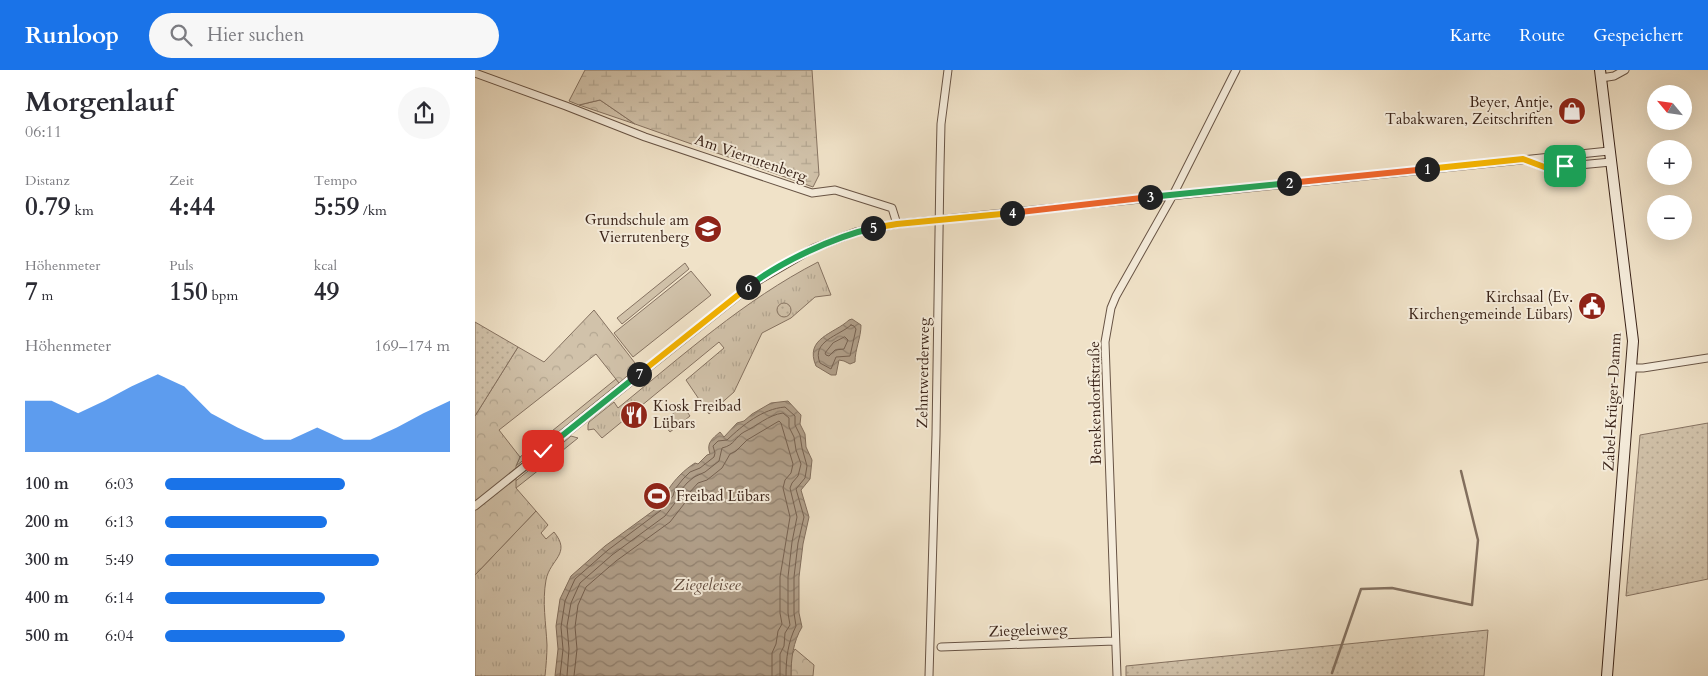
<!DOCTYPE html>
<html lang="de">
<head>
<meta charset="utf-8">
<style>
  :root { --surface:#fff; --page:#f7f7f7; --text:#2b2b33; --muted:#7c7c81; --accent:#1a73e8 }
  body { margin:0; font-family:Cardo,serif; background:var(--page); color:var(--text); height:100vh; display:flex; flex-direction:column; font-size:19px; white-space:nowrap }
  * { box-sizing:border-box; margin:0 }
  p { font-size:16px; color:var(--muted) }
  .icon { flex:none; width:28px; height:28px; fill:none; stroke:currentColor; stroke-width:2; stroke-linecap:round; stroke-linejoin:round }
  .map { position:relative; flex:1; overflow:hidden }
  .details { display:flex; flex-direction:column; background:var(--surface); width:475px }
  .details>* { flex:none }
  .needle { width:32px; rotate:299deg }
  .buttons { position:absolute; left:1172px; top:15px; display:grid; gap:10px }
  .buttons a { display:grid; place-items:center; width:45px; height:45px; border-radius:50%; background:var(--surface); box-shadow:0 5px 20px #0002; font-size:25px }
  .pin { position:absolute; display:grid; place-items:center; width:42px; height:42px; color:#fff; margin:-21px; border-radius:10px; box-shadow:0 2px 8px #0006 }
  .km { position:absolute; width:25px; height:25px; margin:-12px; border-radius:50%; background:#222; color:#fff; font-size:14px; line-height:25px; text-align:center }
  .round { display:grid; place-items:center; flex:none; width:52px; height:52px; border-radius:26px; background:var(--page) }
  .overview { display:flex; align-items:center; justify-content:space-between; height:85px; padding:0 25px }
  h1 { font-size:28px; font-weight:600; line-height:38px }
  .stats { display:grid; grid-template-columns:repeat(3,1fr); gap:8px; height:85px; padding:5px 25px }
  .stats div { display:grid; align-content:center }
  .stats b { font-size:25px; font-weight:600 }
  .stats small { font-size:14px; font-weight:400 }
  .stats p { font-size:14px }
  .chart { height:140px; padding:10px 25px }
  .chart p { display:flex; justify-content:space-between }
  .chart svg { width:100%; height:90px; margin-top:5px; fill:var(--accent); opacity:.7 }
  ul { padding:0 25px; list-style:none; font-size:16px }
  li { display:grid; grid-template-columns:80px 60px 1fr; align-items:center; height:38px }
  li i { height:12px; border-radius:6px; background:var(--accent) }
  header { display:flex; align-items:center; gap:30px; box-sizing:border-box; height:70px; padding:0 25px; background:var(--accent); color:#fff }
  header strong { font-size:24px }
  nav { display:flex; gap:28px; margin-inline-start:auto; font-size:18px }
  .search { width:350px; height:45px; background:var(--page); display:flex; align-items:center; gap:12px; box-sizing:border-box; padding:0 18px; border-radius:28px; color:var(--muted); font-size:19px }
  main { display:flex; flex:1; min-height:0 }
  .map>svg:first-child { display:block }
  .grass { fill:url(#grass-tufts); stroke:#867362 }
  .forest { fill:url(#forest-crowns); stroke:#867362 }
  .wetland { fill:url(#wetland-marsh); stroke:#867362 }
  .park { fill:url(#park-dots); stroke:#867362 }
  .pitch { fill:#d1c2aa; stroke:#867362 }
  .water { fill:url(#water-waves); stroke:#826f5e }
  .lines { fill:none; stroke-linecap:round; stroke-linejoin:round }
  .shore { stroke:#766252; stroke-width:1 }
  .stream { stroke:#826f5e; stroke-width:2.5 }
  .street-casing { stroke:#685445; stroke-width:9 }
  .secondary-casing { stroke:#3b2419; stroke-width:12 }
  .street { stroke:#f5ecdb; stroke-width:7 }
  .secondary { stroke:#f5ecdb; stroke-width:10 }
  .split-1-casing { stroke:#fff; stroke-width:10 }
  .split-2-casing { stroke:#fff; stroke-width:10 }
  .split-3-casing { stroke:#fff; stroke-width:10 }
  .split-4-casing { stroke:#fff; stroke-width:10 }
  .split-5-casing { stroke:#fff; stroke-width:10 }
  .split-6-casing { stroke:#fff; stroke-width:10 }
  .split-7-casing { stroke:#fff; stroke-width:10 }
  .split-8-casing { stroke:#fff; stroke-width:10 }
  .split-1 { stroke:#f5b400; stroke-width:6 }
  .split-2 { stroke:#f0652b; stroke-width:6 }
  .split-3 { stroke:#22a559; stroke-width:6 }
  .split-4 { stroke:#f0652b; stroke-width:6 }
  .split-5 { stroke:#f5b400; stroke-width:6 }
  .split-6 { stroke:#22a559; stroke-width:6 }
  .split-7 { stroke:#f5b400; stroke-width:6 }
  .split-8 { stroke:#22a559; stroke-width:6 }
  .labels { text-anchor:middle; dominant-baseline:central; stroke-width:4; stroke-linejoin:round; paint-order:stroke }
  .poi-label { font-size:15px; fill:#3b2419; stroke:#f5ecdb; text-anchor:end }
  .street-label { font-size:15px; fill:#3b2419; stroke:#f5ecdb }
  .water-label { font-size:16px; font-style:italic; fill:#5f4a3c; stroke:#f5ecdb }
</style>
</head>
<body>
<header>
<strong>Runloop</strong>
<div class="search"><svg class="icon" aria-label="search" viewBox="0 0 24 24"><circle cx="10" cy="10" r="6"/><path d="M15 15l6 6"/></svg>Hier suchen</div>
<nav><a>Karte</a><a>Route</a><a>Gespeichert</a></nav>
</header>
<main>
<section class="details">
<div class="overview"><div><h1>Morgenlauf</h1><p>06:11</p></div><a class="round"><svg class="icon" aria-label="share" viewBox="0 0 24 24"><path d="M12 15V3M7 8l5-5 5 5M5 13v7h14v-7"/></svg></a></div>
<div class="stats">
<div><p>Distanz</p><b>0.79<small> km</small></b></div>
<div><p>Zeit</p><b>4:44</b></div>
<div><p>Tempo</p><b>5:59<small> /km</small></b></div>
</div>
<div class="stats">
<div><p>Höhenmeter</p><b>7<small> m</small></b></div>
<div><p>Puls</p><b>150<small> bpm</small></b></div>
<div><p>kcal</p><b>49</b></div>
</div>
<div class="chart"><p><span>Höhenmeter</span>169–174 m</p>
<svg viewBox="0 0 160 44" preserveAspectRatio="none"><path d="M0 44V19L10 19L20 25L30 19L40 12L50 6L60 12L70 25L80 32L90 38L100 38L110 32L120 38L130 38L140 32L150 25L160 19V44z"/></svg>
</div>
<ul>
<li><b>100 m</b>6:03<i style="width:63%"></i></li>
<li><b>200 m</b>6:13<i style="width:57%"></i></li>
<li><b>300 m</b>5:49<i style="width:75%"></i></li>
<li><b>400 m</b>6:14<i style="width:56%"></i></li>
<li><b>500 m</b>6:04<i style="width:63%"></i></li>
</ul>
</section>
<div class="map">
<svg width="1233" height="606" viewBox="0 0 1233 606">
  <defs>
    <pattern id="grass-tufts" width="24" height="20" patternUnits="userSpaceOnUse" patternTransform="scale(1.25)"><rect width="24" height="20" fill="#d1c2aa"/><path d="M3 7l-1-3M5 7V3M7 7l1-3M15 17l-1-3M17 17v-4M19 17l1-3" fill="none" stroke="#b4a792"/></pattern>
    <pattern id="forest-crowns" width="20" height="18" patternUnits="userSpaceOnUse" patternTransform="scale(1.25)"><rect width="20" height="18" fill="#d1c2aa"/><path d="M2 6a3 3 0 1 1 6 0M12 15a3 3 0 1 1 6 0" fill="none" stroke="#b4a792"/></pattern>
    <pattern id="wetland-marsh" width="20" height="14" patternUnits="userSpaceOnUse" patternTransform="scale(1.25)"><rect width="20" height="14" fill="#d1c2aa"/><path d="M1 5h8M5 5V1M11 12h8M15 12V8" fill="none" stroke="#b4a792"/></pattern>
    <pattern id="park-dots" width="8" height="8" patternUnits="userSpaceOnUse" patternTransform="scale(1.25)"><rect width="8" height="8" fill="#d1c2aa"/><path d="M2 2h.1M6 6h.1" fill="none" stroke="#b4a792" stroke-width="1.8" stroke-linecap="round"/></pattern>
    <pattern id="water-waves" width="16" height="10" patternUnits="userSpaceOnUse" patternTransform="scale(1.25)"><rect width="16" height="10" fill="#b2a18c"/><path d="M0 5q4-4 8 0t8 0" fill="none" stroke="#928372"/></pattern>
  </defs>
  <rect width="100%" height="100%" fill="#f0e2c8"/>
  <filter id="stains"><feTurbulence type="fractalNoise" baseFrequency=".004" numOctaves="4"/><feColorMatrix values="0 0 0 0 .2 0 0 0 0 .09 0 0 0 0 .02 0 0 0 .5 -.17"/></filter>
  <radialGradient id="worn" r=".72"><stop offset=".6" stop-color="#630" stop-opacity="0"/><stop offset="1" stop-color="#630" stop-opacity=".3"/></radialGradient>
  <!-- grass -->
  <path class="grass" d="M343 192 356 225 340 227 316 248 287 263 259 322 234 344 211 310 249 278 244 272 127 368 119 359 113 360V355L114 352 139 332 143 338C207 286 269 230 343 192Z
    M141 309 144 313 41 396 45 387Z
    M96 366 103 368 77 389 75 384Z
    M69 388 74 392 41 418 37 414Z
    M61 441 73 455 66 463 71 469 79 462C97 484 75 489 71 510 67 532 71 553 72 575 72 585 71 596 70 606H0V505Z"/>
  <!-- forest -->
  <path class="forest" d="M125 30 160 54 104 35Z
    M119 240 160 293 159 300 144 313 121 284 24 360 45 387 41 396V418L61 441 0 505V346L43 277 69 292Z
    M320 579 339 595 338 606H316V586Z"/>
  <!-- wetland -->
  <path class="wetland" d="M110 0H337L344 105 338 117 160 54 125 30 104 35 94 31Z"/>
  <!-- park -->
  <path class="park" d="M302 240a7 7 0 1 1 14 0a7 7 0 1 1-14 0Z
    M0 252 43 277 0 346Z
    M1233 353V509L1151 526 1165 365Z
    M1013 560 1009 606H651V596Z"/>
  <!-- pitch -->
  <path class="pitch" d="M210 193 214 199 147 254 142 248Z
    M216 201 236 225 158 287 139 263Z
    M208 336 215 346 195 362 187 352Z"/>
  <!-- water -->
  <path class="water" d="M377 249 386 255C386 268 380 279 380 292L375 294 369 291 364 290 361 305H356L341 296C329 268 359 264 374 250Z
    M313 331 326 345 325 354 330 364 331 377 337 390 335 409 326 420 334 447 328 474 324 507V543L327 557C318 572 316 589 316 606H80L83 579 81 556 85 529 96 506 130 476 182 438 195 422 193 420C200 409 209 400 220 393L223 394 232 385 235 384C231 373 237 369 245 362L249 367 262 353 269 351 277 344 296 333Z"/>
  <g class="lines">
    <!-- shore -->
    <path class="shore" d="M376 255 379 256 381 259 375 286 361 287 356 299 345 293C336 271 364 266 376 255Z
      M370 267 373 270 369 279 360 280 354 286 351 285 350 283 358 273Z
      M85 606 88 579 86 557 90 531 100 509 133 480 185 441 198 426 200 419 208 409 215 402 225 398 239 387 240 383 238 376 243 371 252 370C268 355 287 339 310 337L320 346V355L325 365 327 378 332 396 330 408 321 419 329 447 323 473 319 507V543L321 556C313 572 311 588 311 606
      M92 606 94 579 92 556 96 533 105 513 137 485 190 446 203 429 206 420 212 413 219 407 230 402 244 391 247 378C260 375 260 367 269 362 282 356 293 345 308 343L314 348V357L319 367 321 380 326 394 323 406 317 413 315 418 322 447 317 472 313 507V543L315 555 310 563 309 576 305 584V606
      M99 606 102 579 100 557 103 535 111 517 141 491 195 452 209 434 214 423 223 413 232 410 247 398 255 384 261 381 272 370 304 351 306 353 318 394 316 403 310 410 308 418 315 447 305 507V543L307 554 303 561 301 574 297 583V606"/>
    <!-- stream -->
    <path class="stream" d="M857 603 886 519 917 518 997 535 1003 470 986 401"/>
    <!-- street casing -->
    <g class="street-casing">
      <path id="street" d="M0 3 91 36 170 67 337 123 360 120 417 138 422 154
        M1126 8 1139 6 1150 0
        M1051 90 1072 98 1136 92
        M1157 298H1168L1233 288
        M0 436 279 213 339 178 381 162 422 154 1134 81
        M466 577 640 571
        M454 606 461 365 465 97 466 54 473 0
        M642 606 630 272 636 238 641 226 698 125 761 0"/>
    </g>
    <!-- secondary casing -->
    <g class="secondary-casing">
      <path id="secondary" d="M1125 0 1158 271 1132 606"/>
    </g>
    <!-- street -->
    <use href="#street" class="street"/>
    <!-- secondary -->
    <use href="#secondary" class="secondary"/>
  </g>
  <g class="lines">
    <!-- split-1 casing -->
    <g class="split-1-casing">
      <path id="split-1" d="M952 99 1048 89 1072 98 1090 96"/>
    </g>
    <!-- split-2 casing -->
    <g class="split-2-casing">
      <path id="split-2" d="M814 113 952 99"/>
    </g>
    <!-- split-3 casing -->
    <g class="split-3-casing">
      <path id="split-3" d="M675 127 814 113"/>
    </g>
    <!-- split-4 casing -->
    <g class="split-4-casing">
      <path id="split-4" d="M537 143 675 127"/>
    </g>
    <!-- split-5 casing -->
    <g class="split-5-casing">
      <path id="split-5" d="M398 158 422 154 537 143"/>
    </g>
    <!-- split-6 casing -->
    <g class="split-6-casing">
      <path id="split-6" d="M273 217C305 192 359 167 398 158"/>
    </g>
    <!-- split-7 casing -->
    <g class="split-7-casing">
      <path id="split-7" d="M164 304 273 217"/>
    </g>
    <!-- split-8 casing -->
    <g class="split-8-casing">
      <path id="split-8" d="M68 381 164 304"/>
    </g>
    <!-- split-1 -->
    <use href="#split-1" class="split-1"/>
    <!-- split-2 -->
    <use href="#split-2" class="split-2"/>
    <!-- split-3 -->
    <use href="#split-3" class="split-3"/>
    <!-- split-4 -->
    <use href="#split-4" class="split-4"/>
    <!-- split-5 -->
    <use href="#split-5" class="split-5"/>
    <!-- split-6 -->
    <use href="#split-6" class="split-6"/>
    <!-- split-7 -->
    <use href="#split-7" class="split-7"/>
    <!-- split-8 -->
    <use href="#split-8" class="split-8"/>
  </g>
  <!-- icons -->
  <defs>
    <g id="shop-disc" transform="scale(1.4375)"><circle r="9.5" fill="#8f2418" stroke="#f5ecdb"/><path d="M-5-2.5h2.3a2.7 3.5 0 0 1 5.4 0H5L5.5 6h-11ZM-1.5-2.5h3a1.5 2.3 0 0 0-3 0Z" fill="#fff"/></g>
    <g id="school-disc" transform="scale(1.4375)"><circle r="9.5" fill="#8f2418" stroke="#f5ecdb"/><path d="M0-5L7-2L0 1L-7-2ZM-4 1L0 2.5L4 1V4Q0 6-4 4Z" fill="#fff"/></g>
    <g id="civic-disc" transform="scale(1.4375)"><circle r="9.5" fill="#8f2418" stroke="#f5ecdb"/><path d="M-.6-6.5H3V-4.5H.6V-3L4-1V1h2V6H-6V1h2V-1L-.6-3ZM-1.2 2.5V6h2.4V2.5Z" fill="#fff"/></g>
    <g id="restaurant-disc" transform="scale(1.4375)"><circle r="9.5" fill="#8f2418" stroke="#f5ecdb"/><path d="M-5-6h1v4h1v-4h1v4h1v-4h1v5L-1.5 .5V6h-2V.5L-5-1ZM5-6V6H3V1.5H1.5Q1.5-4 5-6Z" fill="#fff"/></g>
    <g id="stadium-disc" transform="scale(1.4375)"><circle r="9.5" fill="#8f2418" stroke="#f5ecdb"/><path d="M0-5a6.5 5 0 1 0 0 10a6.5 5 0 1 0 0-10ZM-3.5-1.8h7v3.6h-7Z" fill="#fff"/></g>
  </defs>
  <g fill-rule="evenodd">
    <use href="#shop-disc" x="1097" y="41"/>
    <use href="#school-disc" x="233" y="159"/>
    <use href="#civic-disc" x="1117" y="236"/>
    <use href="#restaurant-disc" x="159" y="345"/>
    <use href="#stadium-disc" x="182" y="426"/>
  </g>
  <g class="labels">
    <!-- poi labels -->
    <g class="poi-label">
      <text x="1078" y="32">Beyer, Antje,<tspan x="1078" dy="17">Tabakwaren, Zeitschriften</tspan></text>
      <text x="214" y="150">Grundschule am<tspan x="214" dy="17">Vierrutenberg</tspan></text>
      <text x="1098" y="227">Kirchsaal (Ev.<tspan x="1098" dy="17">Kirchengemeinde Lübars)</tspan></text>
      <text x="178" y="336" text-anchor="start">Kiosk Freibad<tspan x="178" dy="17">Lübars</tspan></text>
      <text x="201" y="426" text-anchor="start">Freibad Lübars</text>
    </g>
    <!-- street labels -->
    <g class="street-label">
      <text transform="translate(276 88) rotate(19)">Am Vierrutenberg</text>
      <text transform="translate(448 303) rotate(-89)">Zehntwerderweg</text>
      <text transform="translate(1137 332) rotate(-87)">Zabel-Krüger-Damm</text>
      <text transform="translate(620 333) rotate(-91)">Benekendorffstraße</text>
      <text transform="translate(553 560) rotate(-2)">Ziegeleiweg</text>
    </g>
    <!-- water labels -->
    <g class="water-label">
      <text x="232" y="515">Ziegeleisee</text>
    </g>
  </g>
  <rect width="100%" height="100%" filter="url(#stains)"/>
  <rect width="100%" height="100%" fill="url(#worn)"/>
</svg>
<div class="buttons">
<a><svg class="needle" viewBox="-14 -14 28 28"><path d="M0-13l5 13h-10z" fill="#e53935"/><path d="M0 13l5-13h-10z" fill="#7c7c81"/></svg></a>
<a>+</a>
<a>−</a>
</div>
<div class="pin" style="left:1090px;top:96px;background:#1e9e55"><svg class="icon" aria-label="arrive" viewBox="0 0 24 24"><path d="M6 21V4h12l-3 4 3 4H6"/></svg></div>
<div class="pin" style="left:68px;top:381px;background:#d93025"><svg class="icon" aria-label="check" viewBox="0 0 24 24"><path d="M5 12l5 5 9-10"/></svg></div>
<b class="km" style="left:952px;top:99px">1</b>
<b class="km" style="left:814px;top:113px">2</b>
<b class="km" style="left:675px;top:127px">3</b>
<b class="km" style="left:537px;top:143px">4</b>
<b class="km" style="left:398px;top:158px">5</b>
<b class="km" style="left:273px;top:217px">6</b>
<b class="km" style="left:164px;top:304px">7</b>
</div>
</main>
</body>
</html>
